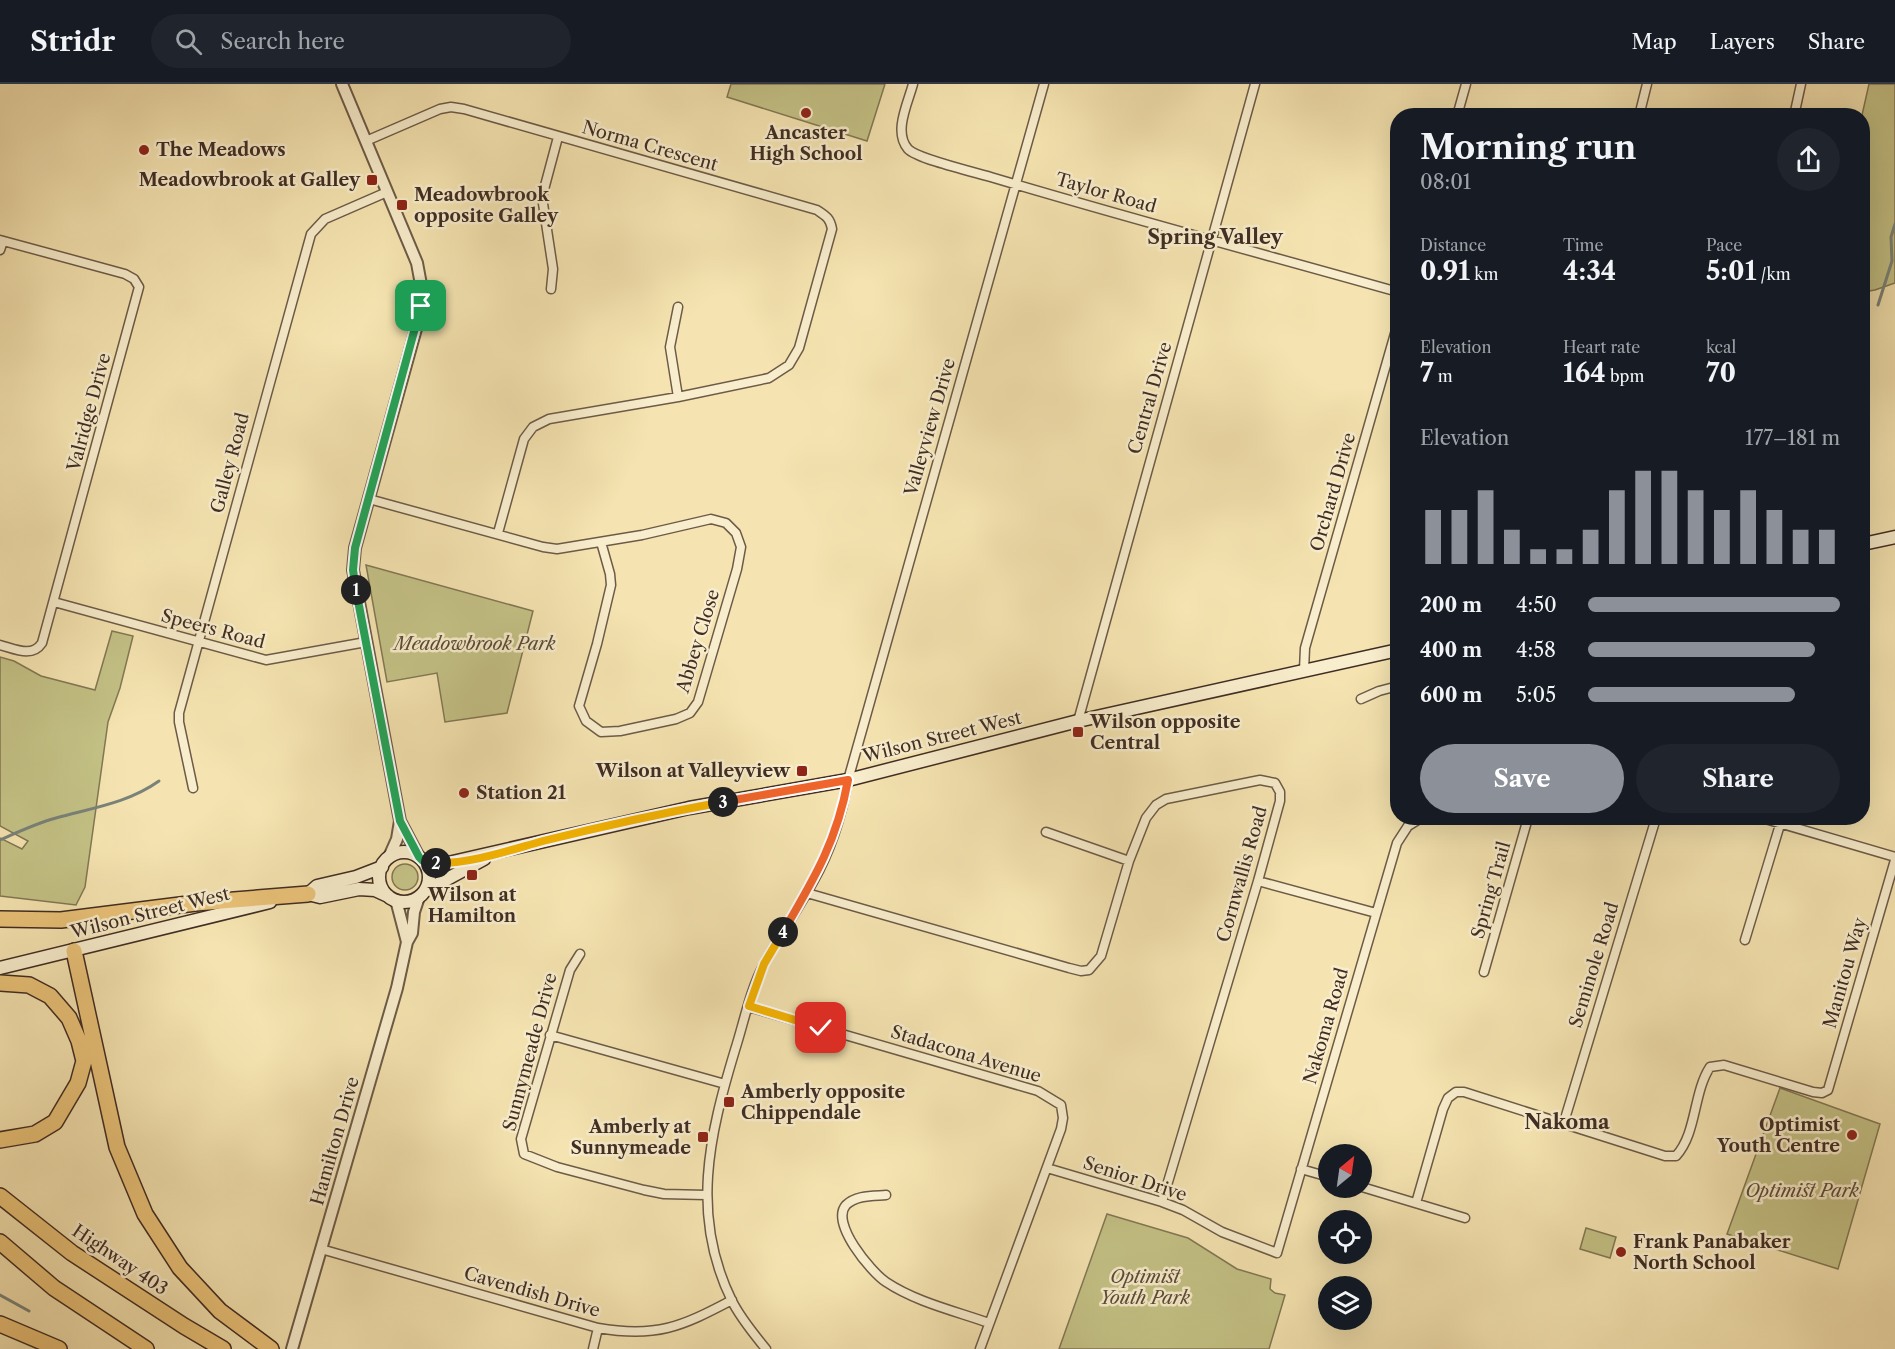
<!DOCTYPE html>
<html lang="en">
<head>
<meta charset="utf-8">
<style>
  :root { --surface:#171b24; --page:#20242c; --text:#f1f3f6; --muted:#9ea1a6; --line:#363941; --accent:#8c9099 }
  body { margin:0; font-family:"Libre Caslon Text",serif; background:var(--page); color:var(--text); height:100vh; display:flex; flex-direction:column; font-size:22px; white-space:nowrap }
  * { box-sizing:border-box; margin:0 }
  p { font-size:20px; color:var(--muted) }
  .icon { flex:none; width:33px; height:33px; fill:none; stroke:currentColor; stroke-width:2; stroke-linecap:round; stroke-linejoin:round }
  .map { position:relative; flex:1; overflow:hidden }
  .side { position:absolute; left:1390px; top:24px; width:480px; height:717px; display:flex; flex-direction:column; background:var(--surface); border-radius:24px; box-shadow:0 6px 24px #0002 }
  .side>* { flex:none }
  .needle { width:39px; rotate:29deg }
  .tools { position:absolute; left:1318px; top:1060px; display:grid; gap:12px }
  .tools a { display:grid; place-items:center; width:54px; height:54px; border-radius:50%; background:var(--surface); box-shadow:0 6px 24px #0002; font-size:30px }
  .pin { position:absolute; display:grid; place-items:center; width:51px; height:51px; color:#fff; margin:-26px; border-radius:12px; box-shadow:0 3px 9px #0006 }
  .km { position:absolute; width:30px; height:30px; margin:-15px; border-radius:50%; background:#222; color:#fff; font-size:16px; line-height:30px; text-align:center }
  .round { display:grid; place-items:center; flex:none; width:63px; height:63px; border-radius:32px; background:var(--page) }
  .summary { display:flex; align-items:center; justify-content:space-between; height:102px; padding:0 30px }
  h1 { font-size:33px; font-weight:700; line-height:45px }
  .stats { display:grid; grid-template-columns:repeat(3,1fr); gap:9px; height:102px; padding:6px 30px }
  .stats div { display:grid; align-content:center }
  .stats b { font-size:26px; font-weight:700 }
  .stats small { font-size:16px; font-weight:400 }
  .stats p { font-size:16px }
  .chart { height:168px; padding:12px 30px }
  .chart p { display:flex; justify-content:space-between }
  .chart svg { width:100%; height:108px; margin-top:6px; stroke:var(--accent); stroke-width:6 }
  .action { display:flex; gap:12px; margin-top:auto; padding:12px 30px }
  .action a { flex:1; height:69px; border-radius:36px; background:var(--accent); color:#fff; font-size:24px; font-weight:700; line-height:69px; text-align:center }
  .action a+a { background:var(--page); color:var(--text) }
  ul { padding:0 30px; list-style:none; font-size:20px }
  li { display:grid; grid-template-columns:96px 72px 1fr; align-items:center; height:45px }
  li i { height:15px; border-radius:8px; background:var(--accent) }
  header { display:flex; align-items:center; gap:36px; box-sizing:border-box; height:84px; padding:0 30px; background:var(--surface); border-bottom:2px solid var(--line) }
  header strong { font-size:28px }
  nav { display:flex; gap:33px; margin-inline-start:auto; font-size:21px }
  .search { width:420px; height:54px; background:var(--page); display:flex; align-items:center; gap:15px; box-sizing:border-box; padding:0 21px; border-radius:33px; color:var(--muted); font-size:22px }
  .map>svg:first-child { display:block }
  .green { fill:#c4c286; stroke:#827855; stroke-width:1.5 }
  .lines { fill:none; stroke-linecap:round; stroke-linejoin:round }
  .stream { stroke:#79837a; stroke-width:3 }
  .minor-casing { stroke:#6d5b47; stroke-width:11 }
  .tertiary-casing { stroke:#6d5b47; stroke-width:14 }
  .secondary-casing { stroke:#402d24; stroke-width:15 }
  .motorway-casing { stroke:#402d24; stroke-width:18 }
  .minor { stroke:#f8edcc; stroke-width:8 }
  .tertiary { stroke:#f8edcc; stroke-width:10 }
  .secondary { stroke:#f8edcc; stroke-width:12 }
  .motorway { stroke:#eac278; stroke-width:15 }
  .split-1-casing { stroke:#fff; stroke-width:12 }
  .split-2-casing { stroke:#fff; stroke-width:12 }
  .split-3-casing { stroke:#fff; stroke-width:12 }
  .split-4-casing { stroke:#fff; stroke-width:12 }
  .split-5-casing { stroke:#fff; stroke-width:12 }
  .split-1 { stroke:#22a559; stroke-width:8 }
  .split-2 { stroke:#22a559; stroke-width:8 }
  .split-3 { stroke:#f5b400; stroke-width:8 }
  .split-4 { stroke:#f0652b; stroke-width:8 }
  .split-5 { stroke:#f5b400; stroke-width:8 }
  .poi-dot { fill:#8f2418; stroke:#f8edcc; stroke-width:2 }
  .labels { text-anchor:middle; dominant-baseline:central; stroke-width:5; stroke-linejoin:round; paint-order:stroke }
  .poi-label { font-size:18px; font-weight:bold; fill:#402d24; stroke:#f8edcc; text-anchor:start }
  .street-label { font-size:18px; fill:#402d24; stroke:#f8edcc }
  .park-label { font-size:18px; font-style:italic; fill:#5a4b38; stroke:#f8edcc }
  .neighbourhood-label { font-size:20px; font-weight:bold; fill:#402d24; stroke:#f8edcc }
</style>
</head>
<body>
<header>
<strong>Stridr</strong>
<div class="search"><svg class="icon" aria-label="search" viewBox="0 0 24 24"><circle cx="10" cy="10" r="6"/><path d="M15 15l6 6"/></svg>Search here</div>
<nav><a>Map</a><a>Layers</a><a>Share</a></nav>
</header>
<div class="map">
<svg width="1895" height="1265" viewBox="0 0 1895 1265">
  <rect width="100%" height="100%" fill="#f5e4b1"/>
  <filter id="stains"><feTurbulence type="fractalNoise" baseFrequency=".00333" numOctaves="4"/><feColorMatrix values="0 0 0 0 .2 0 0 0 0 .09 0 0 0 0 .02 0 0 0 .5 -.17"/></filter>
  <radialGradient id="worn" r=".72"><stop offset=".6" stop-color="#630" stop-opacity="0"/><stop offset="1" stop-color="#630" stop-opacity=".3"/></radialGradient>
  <!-- green -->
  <path class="green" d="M731 0H885L867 57 727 13Z
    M1869 0H1895V199L1875 206 1863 208 1862 31Z
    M366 481 533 527 507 629 445 638 437 589 387 598Z
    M112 547 133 552 120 604 108 638 85 803 76 821 0 812V754L22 765 28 757 0 742V573L14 577 41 592 95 606Z
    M392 793a13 13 0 1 1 26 0a13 13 0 1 1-26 0Z
    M1780 1004 1880 1040 1838 1185 1727 1150Z
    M1107 1130 1188 1154 1237 1185 1271 1195 1270 1205 1275 1209 1285 1211 1269 1265H1059Z
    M1586 1144 1616 1153 1610 1174 1580 1165Z"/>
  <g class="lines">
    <!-- stream -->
    <path class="stream" d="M1878 221 1892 177 1891 153 1895 140
      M1863 242 1864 241
      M0 756C18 748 37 739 56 734 92 724 128 719 159 697
      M0 1211 29 1227"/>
    <!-- minor casing -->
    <g class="minor-casing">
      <path id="minor" d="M913 0C908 19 893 48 908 65 917 75 978 89 994 94 1128 134 1263 170 1398 208
        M1457 32 1466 0
        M1639 32 1647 0
        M1794 32 1801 0
        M366 57 440 25 451 23 464 25 817 126C826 132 830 134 832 145L799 264 789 281 769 294 678 313 549 335 533 343 524 355 498 449
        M0 156 125 190 134 195 139 203 42 559C32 574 15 565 0 561
        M0 166 3 157
        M551 205 553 185 542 113 558 53
        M678 223 670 263 678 313
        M369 415 543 463 557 465 642 451 711 435 726 439 736 449 741 463 737 485 698 618 690 629 676 635 620 647 601 648 586 637 579 622 597 560 611 501 610 490 601 458
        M54 518 266 576 366 558
        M1304 586 1305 564 1398 239
        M1361 615 1379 607 1398 602
        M1078 637 1255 0
        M193 704 179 638V629L311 150 325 135 387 108
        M1762 734 1895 773
        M1046 748 1129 777
        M1258 797 1376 829
        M807 809 1069 884 1081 887 1089 886 1101 872 1129 777 1146 734 1156 721 1166 715 1260 696 1275 699 1280 708V717L1258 797 1162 1118
        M1745 856 1782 734
        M580 870 570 886 521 1055 524 1070 557 1083 644 1106 664 1110 706 1111
        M1484 888 1528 734
        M749 923 1038 1007 1061 1021 1063 1034 1061 1045 980 1265
        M550 951 725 1000
        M1564 1038 1656 734
        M1047 1084 1162 1118 1183 1126 1222 1148 1277 1169 1397 759 1408 742 1421 734
        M1301 1085 1329 1093
        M1362 1103 1465 1134
        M886 1111C873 1112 856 1111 846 1121 830 1139 871 1188 886 1198 916 1218 955 1227 989 1239
        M1416 1119 1443 1025 1448 1014 1456 1008H1464L1665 1072H1676C1697 1049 1693 1009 1710 983L1724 981 1813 1008 1822 1009 1828 1006 1895 776
        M321 1165 598 1244C656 1254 681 1243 732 1216
        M593 1265 598 1244
        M766 1265C754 1250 741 1235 732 1217 690 1132 709 1052 735 966 744 938 750 906 764 880 779 852 798 826 813 798 831 766 842 731 848 696L1044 0"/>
    </g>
    <!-- tertiary casing -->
    <g class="tertiary-casing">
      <path id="tertiary" d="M342 0 417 179 422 206 419 234 355 464 353 486 400 737 419 773
        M389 773 397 755 400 737
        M396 816 407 858
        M292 1265 397 904 407 858 412 849 414 828 419 813"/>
    </g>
    <!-- secondary casing -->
    <g class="secondary-casing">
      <path id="secondary" d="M1863 460 1895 453
        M379 793a25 25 0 1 1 50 0a25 25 0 1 1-50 0Z
        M423 777 448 779 689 724 848 696 1078 637 1398 566
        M425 807 484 775
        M308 810 317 802 356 793 382 783
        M301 811 308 810 320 813 359 805 375 806 388 812
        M0 884 270 818"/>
    </g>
    <!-- motorway casing -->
    <g class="motorway-casing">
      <path id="motorway" d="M0 835 61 836 196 819 308 810
        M74 867 117 1063 145 1130 180 1184 220 1227 271 1265
        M0 899 29 901 50 912 69 934 79 957 84 977 78 999 55 1038 35 1050 0 1056
        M0 1112 72 1169 184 1242 223 1265
        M0 1158 54 1204 146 1265
        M0 1240 59 1265"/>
    </g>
    <!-- minor -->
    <use href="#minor" class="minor"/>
    <!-- tertiary -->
    <use href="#tertiary" class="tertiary"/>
    <!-- secondary -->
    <use href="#secondary" class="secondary"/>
    <!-- motorway -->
    <use href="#motorway" class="motorway"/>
  </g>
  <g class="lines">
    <!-- split-1 casing -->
    <g class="split-1-casing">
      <path id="split-1" d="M356 506 353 486 355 464 421 222"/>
    </g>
    <!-- split-2 casing -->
    <g class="split-2-casing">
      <path id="split-2" d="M356 506 400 737 419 773 423 777 436 779"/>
    </g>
    <!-- split-3 casing -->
    <g class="split-3-casing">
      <path id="split-3" d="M436 779C470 780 510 766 543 757 603 742 663 729 723 718"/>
    </g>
    <!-- split-4 casing -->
    <g class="split-4-casing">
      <path id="split-4" d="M723 718 848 696C837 757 814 795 783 848"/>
    </g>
    <!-- split-5 casing -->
    <g class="split-5-casing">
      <path id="split-5" d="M783 848 764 880 749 922 821 944"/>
    </g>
    <!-- split-1 -->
    <use href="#split-1" class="split-1"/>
    <!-- split-2 -->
    <use href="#split-2" class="split-2"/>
    <!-- split-3 -->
    <use href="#split-3" class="split-3"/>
    <!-- split-4 -->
    <use href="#split-4" class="split-4"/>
    <!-- split-5 -->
    <use href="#split-5" class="split-5"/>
  </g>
  <!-- markers -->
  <g class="poi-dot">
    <circle cx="806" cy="29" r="6"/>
    <circle cx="144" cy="66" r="6"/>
    <rect x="366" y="90" width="12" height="12" rx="3"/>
    <rect x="396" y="115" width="12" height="12" rx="3"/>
    <rect x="1072" y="642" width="12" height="12" rx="3"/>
    <rect x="796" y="681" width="12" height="12" rx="3"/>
    <circle cx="464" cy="709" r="6"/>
    <rect x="466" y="785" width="12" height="12" rx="3"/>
    <rect x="723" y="1012" width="12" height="12" rx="3"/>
    <circle cx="1852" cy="1051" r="6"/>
    <rect x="697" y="1047" width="12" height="12" rx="3"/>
    <circle cx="1621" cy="1168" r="6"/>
  </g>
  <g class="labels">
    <!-- poi labels -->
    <g class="poi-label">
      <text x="806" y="49" text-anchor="middle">Ancaster<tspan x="806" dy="21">High School</tspan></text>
      <text x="156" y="66">The Meadows</text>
      <text x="360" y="96" text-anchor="end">Meadowbrook at Galley</text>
      <text x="414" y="111">Meadowbrook<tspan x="414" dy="21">opposite Galley</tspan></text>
      <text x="1090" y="638">Wilson opposite<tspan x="1090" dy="21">Central</tspan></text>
      <text x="790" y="687" text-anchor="end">Wilson at Valleyview</text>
      <text x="476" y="709">Station 21</text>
      <text x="472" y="811" text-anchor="middle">Wilson at<tspan x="472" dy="21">Hamilton</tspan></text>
      <text x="741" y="1008">Amberly opposite<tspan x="741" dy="21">Chippendale</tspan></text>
      <text x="1840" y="1041" text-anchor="end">Optimist<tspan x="1840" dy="21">Youth Centre</tspan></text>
      <text x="691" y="1043" text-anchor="end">Amberly at<tspan x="691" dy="21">Sunnymeade</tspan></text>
      <text x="1633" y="1158">Frank Panabaker<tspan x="1633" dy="21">North School</tspan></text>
    </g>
    <!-- street labels -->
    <g class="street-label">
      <text transform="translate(650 62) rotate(16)">Norma Crescent</text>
      <text transform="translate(1106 109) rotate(16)">Taylor Road</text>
      <text transform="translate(1150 314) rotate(-74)">Central Drive</text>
      <text transform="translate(89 328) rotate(-75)">Valridge Drive</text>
      <text transform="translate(930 343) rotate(-74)">Valleyview Drive</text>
      <text transform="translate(230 379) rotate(-75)">Galley Road</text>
      <text transform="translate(1333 408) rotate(-74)">Orchard Drive</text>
      <text transform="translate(213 545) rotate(15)">Speers Road</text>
      <text transform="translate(698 557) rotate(-73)">Abbey Close</text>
      <text transform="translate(942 653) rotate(-14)">Wilson Street West</text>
      <text transform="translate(1242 790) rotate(-74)">Cornwallis Road</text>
      <text transform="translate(1491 806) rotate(-74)">Spring Trail</text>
      <text transform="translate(150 829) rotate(-14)">Wilson Street West</text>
      <text transform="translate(1594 881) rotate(-73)">Seminole Road</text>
      <text transform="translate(1845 889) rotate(-74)">Manitou Way</text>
      <text transform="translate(1326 942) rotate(-74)">Nakoma Road</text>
      <text transform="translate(530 968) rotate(-75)">Sunnymeade Drive</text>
      <text transform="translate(966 970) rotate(17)">Stadacona Avenue</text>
      <text transform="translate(335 1057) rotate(-74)">Hamilton Drive</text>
      <text transform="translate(1135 1095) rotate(18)">Senior Drive</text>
      <text transform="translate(120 1176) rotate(34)">Highway 403</text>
      <text transform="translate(532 1208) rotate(16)">Cavendish Drive</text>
    </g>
    <!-- park labels -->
    <g class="park-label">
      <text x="475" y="560">Meadowbrook Park</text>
      <text x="1802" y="1107">Optimist Park</text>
      <text x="1145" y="1193">Optimist<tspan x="1145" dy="21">Youth Park</tspan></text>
    </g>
    <!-- neighbourhood labels -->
    <g class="neighbourhood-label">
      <text x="1215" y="153">Spring Valley</text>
      <text x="1567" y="1038">Nakoma</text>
    </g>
  </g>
  <rect width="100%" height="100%" filter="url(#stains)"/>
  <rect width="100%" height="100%" fill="url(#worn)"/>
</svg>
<div class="tools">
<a><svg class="needle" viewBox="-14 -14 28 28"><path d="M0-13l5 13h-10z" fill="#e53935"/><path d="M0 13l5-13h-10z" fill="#9ea1a6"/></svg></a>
<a><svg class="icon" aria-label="locate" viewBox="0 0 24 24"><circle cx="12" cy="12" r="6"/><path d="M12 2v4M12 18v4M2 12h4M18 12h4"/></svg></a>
<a><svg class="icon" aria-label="layers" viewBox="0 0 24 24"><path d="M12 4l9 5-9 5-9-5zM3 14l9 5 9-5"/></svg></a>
</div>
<div class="pin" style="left:421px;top:222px;background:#1e9e55"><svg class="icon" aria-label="arrive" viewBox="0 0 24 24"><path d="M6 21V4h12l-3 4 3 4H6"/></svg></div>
<div class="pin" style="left:821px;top:944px;background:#d93025"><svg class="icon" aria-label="check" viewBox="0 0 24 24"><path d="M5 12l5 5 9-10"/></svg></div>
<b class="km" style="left:356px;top:506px">1</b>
<b class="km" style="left:436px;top:779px">2</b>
<b class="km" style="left:723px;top:718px">3</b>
<b class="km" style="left:783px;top:848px">4</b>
<section class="side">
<div class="summary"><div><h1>Morning run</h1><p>08:01</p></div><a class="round"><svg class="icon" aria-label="share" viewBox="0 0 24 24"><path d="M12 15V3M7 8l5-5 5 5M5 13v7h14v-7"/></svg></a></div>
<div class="stats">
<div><p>Distance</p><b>0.91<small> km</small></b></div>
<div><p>Time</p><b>4:34</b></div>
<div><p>Pace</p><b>5:01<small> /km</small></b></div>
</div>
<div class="stats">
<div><p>Elevation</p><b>7<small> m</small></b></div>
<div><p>Heart rate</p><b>164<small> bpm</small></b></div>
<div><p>kcal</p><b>70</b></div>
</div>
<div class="chart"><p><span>Elevation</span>177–181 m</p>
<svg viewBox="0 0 160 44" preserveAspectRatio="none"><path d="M5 44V22M15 44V22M25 44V14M35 44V30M45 44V38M55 44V38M65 44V30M75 44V14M85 44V6M95 44V6M105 44V14M115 44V22M125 44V14M135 44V22M145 44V30M155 44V30"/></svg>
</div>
<ul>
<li><b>200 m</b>4:50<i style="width:100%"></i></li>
<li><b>400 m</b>4:58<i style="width:90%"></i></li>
<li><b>600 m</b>5:05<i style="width:82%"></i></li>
</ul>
<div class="action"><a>Save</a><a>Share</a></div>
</section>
</div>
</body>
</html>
